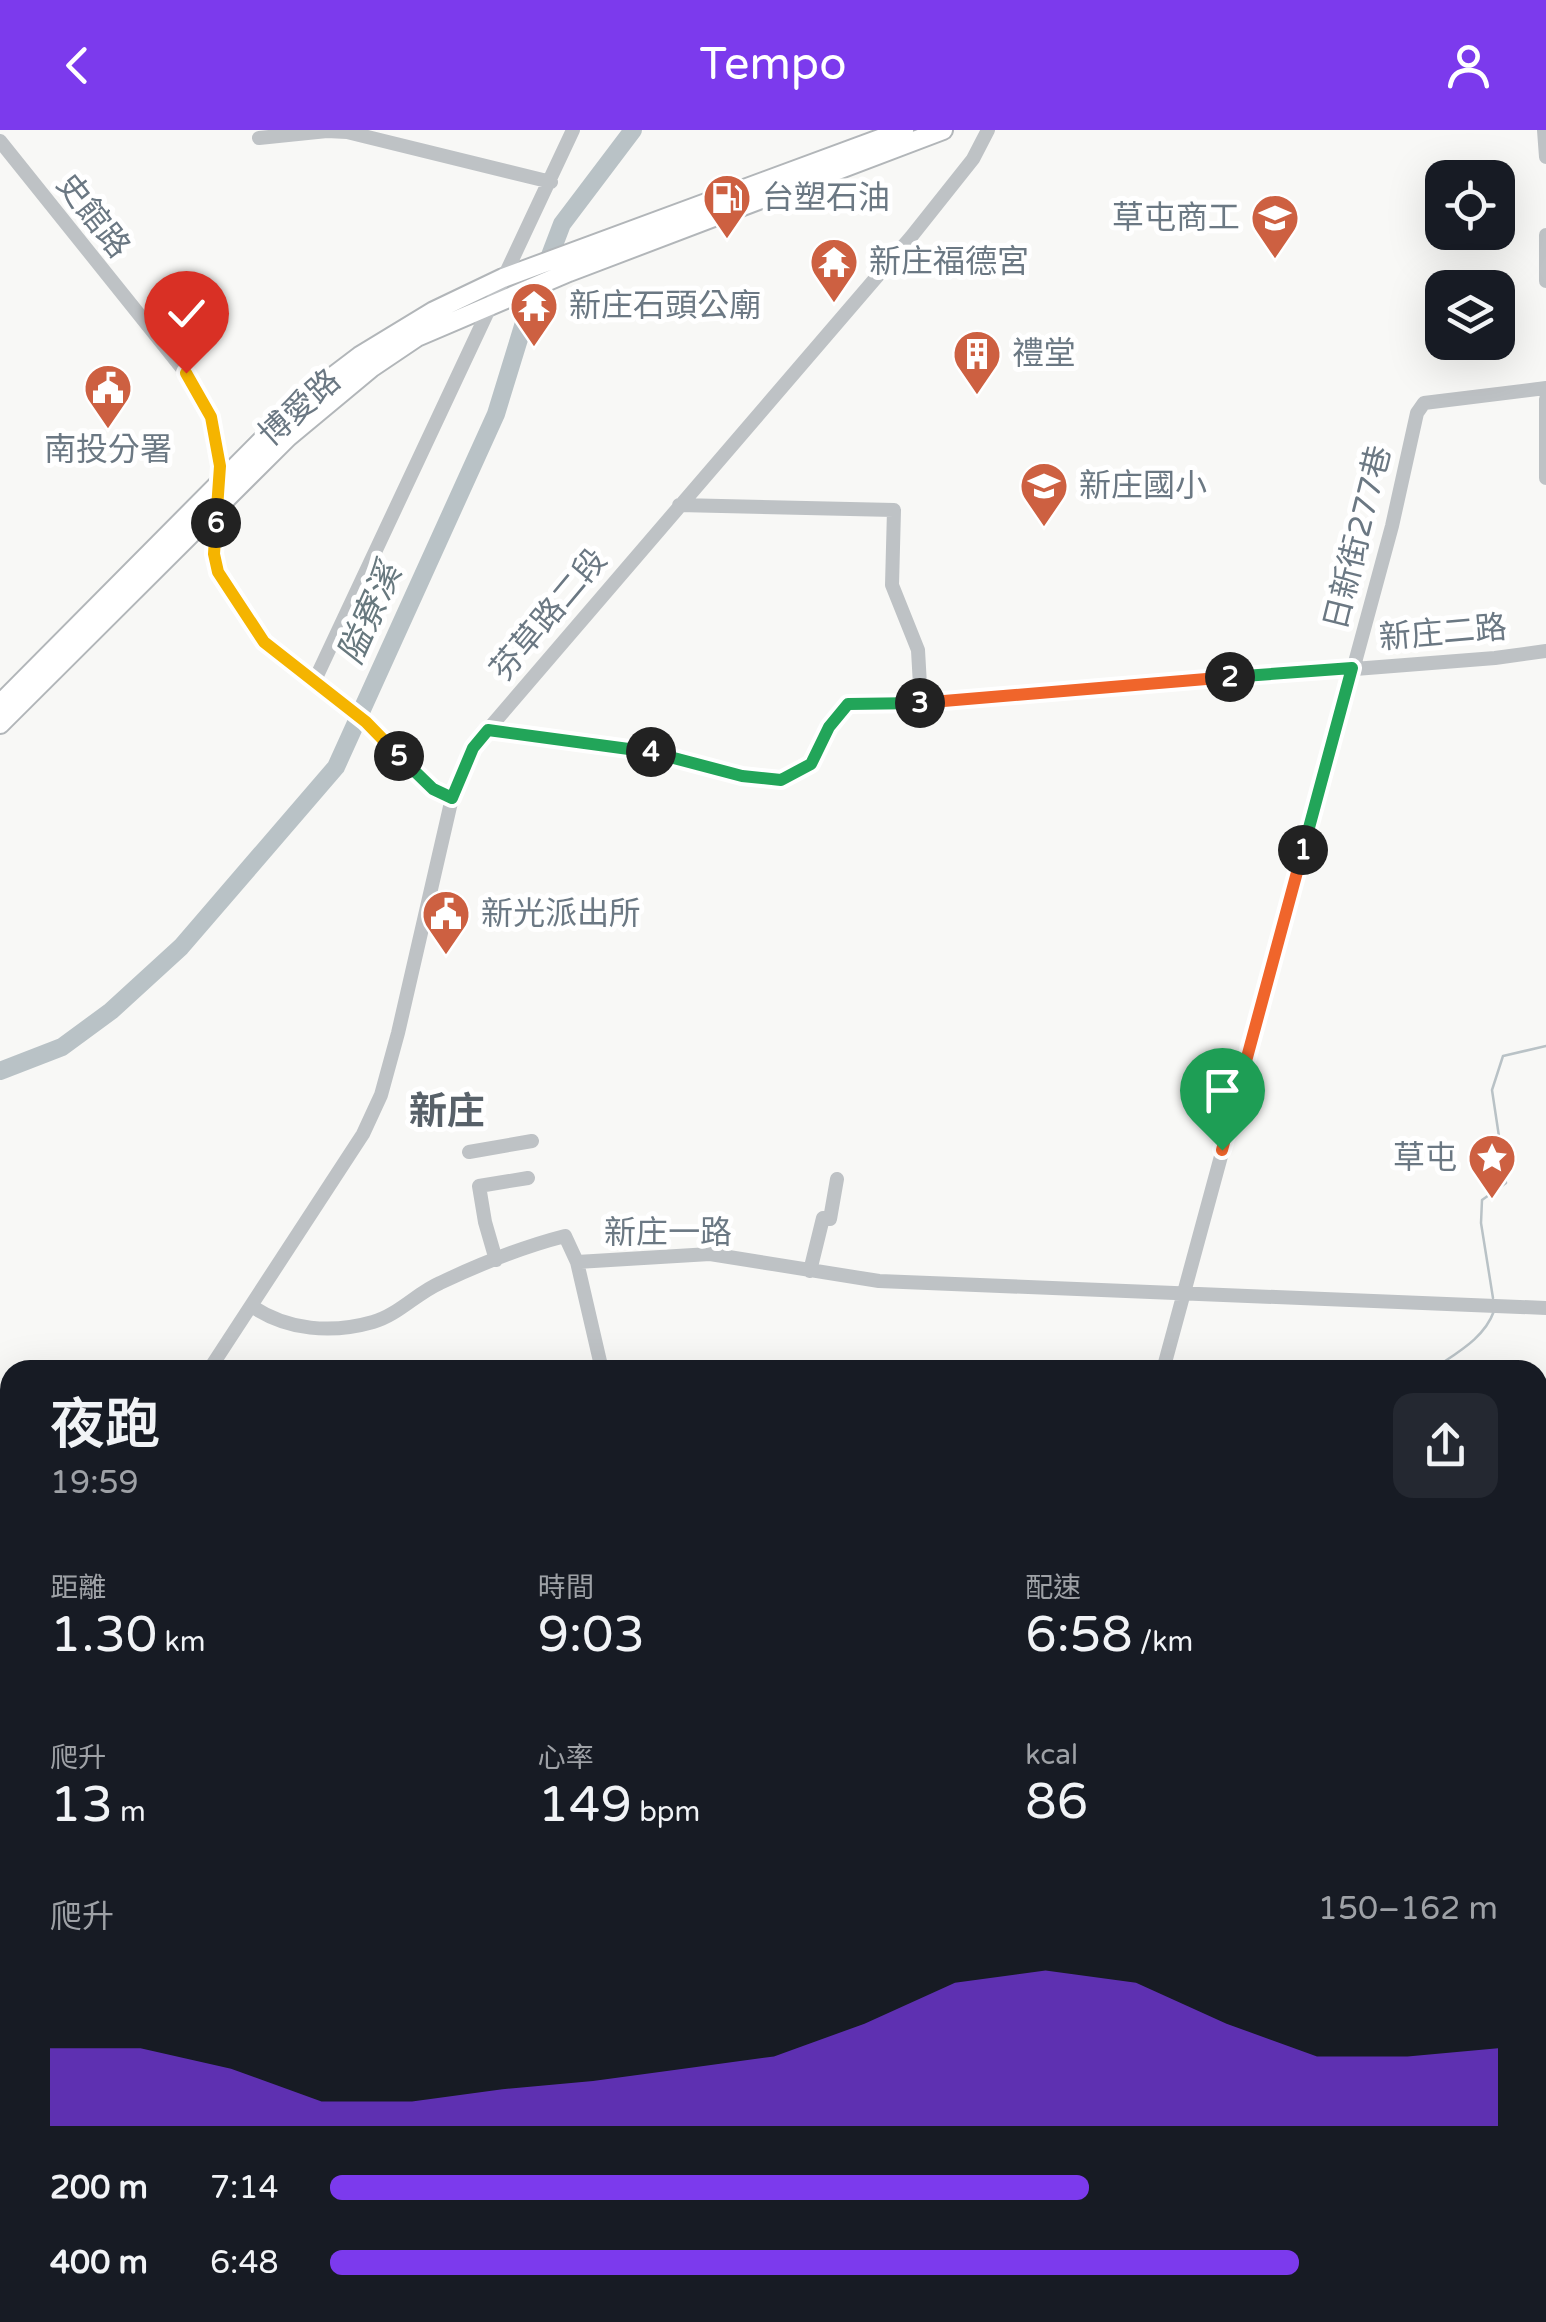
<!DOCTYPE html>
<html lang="zh-TW">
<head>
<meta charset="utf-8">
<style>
  :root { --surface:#171b24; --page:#242831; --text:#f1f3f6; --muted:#9ea1a6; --accent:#7c3aed }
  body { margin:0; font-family:"Varela Round","Noto Sans TC",sans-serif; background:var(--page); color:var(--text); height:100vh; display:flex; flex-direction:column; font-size:38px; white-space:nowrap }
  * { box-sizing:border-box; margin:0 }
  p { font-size:32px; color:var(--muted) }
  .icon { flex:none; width:55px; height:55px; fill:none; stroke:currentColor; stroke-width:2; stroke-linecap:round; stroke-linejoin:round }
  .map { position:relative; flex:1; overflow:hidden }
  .side { position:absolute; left:0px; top:1230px; width:1548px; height:962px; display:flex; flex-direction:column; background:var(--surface); border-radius:30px 30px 0 0; box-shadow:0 10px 40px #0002 }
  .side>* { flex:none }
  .tools { position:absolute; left:1425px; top:30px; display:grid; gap:20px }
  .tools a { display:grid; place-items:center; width:90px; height:90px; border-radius:20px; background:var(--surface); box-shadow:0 10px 40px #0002; font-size:50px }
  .pin { position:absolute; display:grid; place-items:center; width:85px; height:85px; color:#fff; margin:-102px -42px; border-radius:50% 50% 50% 0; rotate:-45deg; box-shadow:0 0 10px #0007 }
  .pin .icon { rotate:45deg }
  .km { position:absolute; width:50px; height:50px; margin:-25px; border-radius:50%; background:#222; color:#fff; font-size:28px; line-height:50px; text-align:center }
  .round { display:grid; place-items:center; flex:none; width:105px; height:105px; border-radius:20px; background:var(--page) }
  .headline { display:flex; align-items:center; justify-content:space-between; height:170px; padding:0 50px }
  h1 { font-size:55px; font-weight:600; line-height:75px }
  .stats { display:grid; grid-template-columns:repeat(3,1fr); gap:15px; height:170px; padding:10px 50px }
  .stats div { display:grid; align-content:center }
  .stats b { font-size:50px; font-weight:600 }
  .stats small { font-size:28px; font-weight:400 }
  .stats p { font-size:28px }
  .chart { height:280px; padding:20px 50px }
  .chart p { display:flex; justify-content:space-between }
  .chart svg { width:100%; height:180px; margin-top:10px; fill:var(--accent); opacity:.7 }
  ul { padding:0 50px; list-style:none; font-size:32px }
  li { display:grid; grid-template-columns:160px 120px 1fr; align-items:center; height:75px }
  li i { height:25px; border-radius:12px; background:var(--accent) }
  header { display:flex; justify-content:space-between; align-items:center; height:130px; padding:0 50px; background:var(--accent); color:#fff; font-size:45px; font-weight:600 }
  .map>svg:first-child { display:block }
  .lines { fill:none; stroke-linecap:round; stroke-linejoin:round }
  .stream { stroke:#b9c2c6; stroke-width:2.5 }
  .river { stroke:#b9c2c6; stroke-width:18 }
  .major-casing { stroke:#b2b6b9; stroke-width:22 }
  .minor { stroke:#bec2c5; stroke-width:14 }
  .major { stroke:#fff; stroke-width:18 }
  .split-1-casing { stroke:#fff; stroke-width:20 }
  .split-2-casing { stroke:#fff; stroke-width:20 }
  .split-3-casing { stroke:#fff; stroke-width:20 }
  .split-4-casing { stroke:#fff; stroke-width:20 }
  .split-5-casing { stroke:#fff; stroke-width:20 }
  .split-6-casing { stroke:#fff; stroke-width:20 }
  .split-7-casing { stroke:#fff; stroke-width:20 }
  .split-1 { stroke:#f0652b; stroke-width:12 }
  .split-2 { stroke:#22a559; stroke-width:12 }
  .split-3 { stroke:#f0652b; stroke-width:12 }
  .split-4 { stroke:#22a559; stroke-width:12 }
  .split-5 { stroke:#22a559; stroke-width:12 }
  .split-6 { stroke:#f5b400; stroke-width:12 }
  .split-7 { stroke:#f5b400; stroke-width:12 }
  .labels { text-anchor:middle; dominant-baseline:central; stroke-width:10; stroke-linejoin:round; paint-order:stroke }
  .poi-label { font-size:32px; fill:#6b7883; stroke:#fff; text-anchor:start }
  .street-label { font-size:32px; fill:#6b7883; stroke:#fff }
  .water-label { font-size:35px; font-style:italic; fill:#67787e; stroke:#fff }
  .quarter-label { font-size:38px; font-weight:bold; fill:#586169; stroke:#fff }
</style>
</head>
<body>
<header><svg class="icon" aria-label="back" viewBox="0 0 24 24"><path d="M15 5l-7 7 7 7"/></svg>Tempo<svg class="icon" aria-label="person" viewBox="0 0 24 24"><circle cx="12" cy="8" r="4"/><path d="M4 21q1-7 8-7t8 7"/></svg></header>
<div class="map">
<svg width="1546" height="2192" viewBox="0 0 1546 2192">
  <rect width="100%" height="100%" fill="#f8f8f6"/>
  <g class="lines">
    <!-- stream -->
    <path class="stream" d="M1493 1168 1481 1093 1482 1070 1506 1053 1492 960 1503 926 1546 916
      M1432 1240C1456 1223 1484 1209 1494 1181
      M1538 1469 1546 1451
      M1178 2182 1183 2192
      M1289 2192 1295 2182"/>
    <!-- river -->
    <path class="river" d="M0 941 62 917 111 881 181 817 336 637 496 284 523 196 562 94 633 0"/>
    <!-- major casing -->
    <g class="major-casing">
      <path id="major" d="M0 574 302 270 360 226 434 181 503 148 904 0
        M0 594 288 307 371 238 417 207 569 142 943 0
        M0 2124 10 2125
        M0 2150H10
        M733 2182 786 2192
        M839 2182 872 2192"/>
    </g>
    <!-- minor -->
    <path class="minor" d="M1544 0 1546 27
      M259 8 327 1 347 2 551 52
      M0 11 186 243 211 287 220 336 214 425 217 442 264 512 366 592 433 659 452 668
      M1546 105V151
      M1546 269V348
      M679 375 894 380 892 455 918 520 921 573
      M314 552 573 0
      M488 600 620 616 743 646 781 649 811 634 829 597 848 574 921 573 1495 528 1546 521
      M469 1022 532 1011
      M496 1130 485 1092 479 1056 528 1048
      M577 1132 710 1124 879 1151 1546 1178
      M810 1141 823 1088 830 1089 837 1049
      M253 1177C288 1200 331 1204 373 1192 398 1185 417 1163 440 1153 480 1134 522 1117 565 1106L577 1132 602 1240
      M209 1240 363 1004 381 965 398 903 452 668 473 617 911 107 973 29 988 0
      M1163 1240 1392 396 1417 283 1424 273 1546 258
      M0 1513 10 1503
      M1539 1760 1546 1777
      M0 1862 10 1858
      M105 2182 114 2192
      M941 2192 944 2182"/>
    <!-- major -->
    <use href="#major" class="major"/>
  </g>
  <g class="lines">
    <!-- split-1 casing -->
    <g class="split-1-casing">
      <path id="split-1" d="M1222 1020 1303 720"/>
    </g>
    <!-- split-2 casing -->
    <g class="split-2-casing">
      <path id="split-2" d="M1230 547 1352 538 1303 720"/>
    </g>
    <!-- split-3 casing -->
    <g class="split-3-casing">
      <path id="split-3" d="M920 573 1230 547"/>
    </g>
    <!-- split-4 casing -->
    <g class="split-4-casing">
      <path id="split-4" d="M651 622 742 646 781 650 811 634 829 597 848 574 920 573"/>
    </g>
    <!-- split-5 casing -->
    <g class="split-5-casing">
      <path id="split-5" d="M399 626 433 659 452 668 473 618 488 600 651 622"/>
    </g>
    <!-- split-6 casing -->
    <g class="split-6-casing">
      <path id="split-6" d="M216 393 214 424 218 442 264 512 366 592 399 626"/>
    </g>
    <!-- split-7 casing -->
    <g class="split-7-casing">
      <path id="split-7" d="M186 243 211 287 220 336 216 393"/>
    </g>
    <!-- split-1 -->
    <use href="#split-1" class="split-1"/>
    <!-- split-2 -->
    <use href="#split-2" class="split-2"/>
    <!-- split-3 -->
    <use href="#split-3" class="split-3"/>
    <!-- split-4 -->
    <use href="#split-4" class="split-4"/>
    <!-- split-5 -->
    <use href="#split-5" class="split-5"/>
    <!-- split-6 -->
    <use href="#split-6" class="split-6"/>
    <!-- split-7 -->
    <use href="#split-7" class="split-7"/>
  </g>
  <!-- icons -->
  <defs>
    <g id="fuel-pin" transform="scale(2.5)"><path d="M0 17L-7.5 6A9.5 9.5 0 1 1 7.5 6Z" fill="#cd6041" stroke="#fff"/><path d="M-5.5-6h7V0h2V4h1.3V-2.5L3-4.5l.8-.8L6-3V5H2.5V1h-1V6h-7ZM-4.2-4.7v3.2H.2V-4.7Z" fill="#fff"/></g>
    <g id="school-pin" transform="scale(2.5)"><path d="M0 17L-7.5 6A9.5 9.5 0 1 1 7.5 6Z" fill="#cd6041" stroke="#fff"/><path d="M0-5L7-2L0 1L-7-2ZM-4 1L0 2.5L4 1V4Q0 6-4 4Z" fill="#fff"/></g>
    <g id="temple-pin" transform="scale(2.5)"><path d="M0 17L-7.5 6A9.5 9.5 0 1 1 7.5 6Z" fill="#cd6041" stroke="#fff"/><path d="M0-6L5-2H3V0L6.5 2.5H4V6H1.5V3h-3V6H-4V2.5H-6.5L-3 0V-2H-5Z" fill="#fff"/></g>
    <g id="building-pin" transform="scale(2.5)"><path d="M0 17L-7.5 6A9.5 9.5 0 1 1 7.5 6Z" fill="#cd6041" stroke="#fff"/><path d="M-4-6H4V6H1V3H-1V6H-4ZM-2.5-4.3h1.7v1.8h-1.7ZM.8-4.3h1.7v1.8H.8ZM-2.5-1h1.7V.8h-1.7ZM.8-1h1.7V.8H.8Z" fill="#fff"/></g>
    <g id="civic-pin" transform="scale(2.5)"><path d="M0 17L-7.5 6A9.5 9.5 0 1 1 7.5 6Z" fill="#cd6041" stroke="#fff"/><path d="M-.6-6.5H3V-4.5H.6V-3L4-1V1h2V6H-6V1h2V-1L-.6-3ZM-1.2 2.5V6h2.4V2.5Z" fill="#fff"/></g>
    <g id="sight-pin" transform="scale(2.5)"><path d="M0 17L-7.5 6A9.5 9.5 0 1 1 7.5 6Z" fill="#cd6041" stroke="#fff"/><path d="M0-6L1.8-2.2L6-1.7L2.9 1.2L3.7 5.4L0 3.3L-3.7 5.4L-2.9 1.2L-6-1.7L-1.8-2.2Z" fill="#fff"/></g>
  </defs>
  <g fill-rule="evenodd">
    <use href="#fuel-pin" x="727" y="68"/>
    <use href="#school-pin" x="1275" y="88"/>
    <use href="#temple-pin" x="834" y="132"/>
    <use href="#temple-pin" x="534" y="176"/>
    <use href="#building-pin" x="977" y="224"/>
    <use href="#civic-pin" x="108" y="258"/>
    <use href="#school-pin" x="1044" y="356"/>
    <use href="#civic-pin" x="446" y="784"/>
    <use href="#sight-pin" x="1492" y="1028"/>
  </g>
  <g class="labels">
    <!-- poi labels -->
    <g class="poi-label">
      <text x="762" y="68">台塑石油</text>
      <text x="1240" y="88" text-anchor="end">草屯商工</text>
      <text x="869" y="132">新庄福德宮</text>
      <text x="569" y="176">新庄石頭公廟</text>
      <text x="1012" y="224">禮堂</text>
      <text x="108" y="320" text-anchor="middle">南投分署</text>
      <text x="1079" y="356">新庄國小</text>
      <text x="481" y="784">新光派出所</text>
      <text x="1457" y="1028" text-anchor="end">草屯</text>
    </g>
    <!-- street labels -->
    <g class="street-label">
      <text transform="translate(93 86) rotate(52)">史館路</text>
      <text transform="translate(300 278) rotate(-42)">博愛路</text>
      <text transform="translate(1358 408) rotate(-76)">日新街277巷</text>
      <text transform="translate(549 485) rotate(-50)">芬草路二段</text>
      <text transform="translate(1443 503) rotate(-5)">新庄二路</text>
      <text x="668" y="1103">新庄一路</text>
    </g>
    <!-- water labels -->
    <g class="water-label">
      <text transform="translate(370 484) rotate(-66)">隘寮溪</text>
    </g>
    <!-- quarter labels -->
    <g class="quarter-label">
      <text x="447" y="982">新庄</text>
    </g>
  </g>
</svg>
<div class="tools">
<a><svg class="icon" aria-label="locate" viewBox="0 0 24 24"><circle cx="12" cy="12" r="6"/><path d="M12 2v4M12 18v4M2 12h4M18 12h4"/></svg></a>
<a><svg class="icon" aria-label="layers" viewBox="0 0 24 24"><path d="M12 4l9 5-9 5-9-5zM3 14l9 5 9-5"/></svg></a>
</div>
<div class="pin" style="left:1222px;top:1020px;background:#1e9e55"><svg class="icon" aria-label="arrive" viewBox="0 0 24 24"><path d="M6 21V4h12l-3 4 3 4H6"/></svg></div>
<div class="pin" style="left:186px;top:243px;background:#d93025"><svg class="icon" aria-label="check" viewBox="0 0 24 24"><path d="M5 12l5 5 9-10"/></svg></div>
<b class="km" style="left:1303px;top:720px">1</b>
<b class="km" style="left:1230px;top:547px">2</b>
<b class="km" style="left:920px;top:573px">3</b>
<b class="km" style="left:651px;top:622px">4</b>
<b class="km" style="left:399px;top:626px">5</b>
<b class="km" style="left:216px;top:393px">6</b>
<section class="side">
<div class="headline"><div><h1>夜跑</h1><p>19:59</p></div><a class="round"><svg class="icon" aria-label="share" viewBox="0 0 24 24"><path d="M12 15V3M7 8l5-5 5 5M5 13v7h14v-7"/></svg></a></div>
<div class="stats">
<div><p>距離</p><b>1.30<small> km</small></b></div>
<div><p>時間</p><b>9:03</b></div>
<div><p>配速</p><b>6:58<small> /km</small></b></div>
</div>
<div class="stats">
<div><p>爬升</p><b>13<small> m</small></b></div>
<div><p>心率</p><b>149<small> bpm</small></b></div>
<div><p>kcal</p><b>86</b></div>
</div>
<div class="chart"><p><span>爬升</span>150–162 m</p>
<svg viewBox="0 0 160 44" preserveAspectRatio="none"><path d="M0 44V25L10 25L20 30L30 38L40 38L50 35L60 33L70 30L80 27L90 19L100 9L110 6L120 9L130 19L140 27L150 27L160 25V44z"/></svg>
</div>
<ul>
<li><b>200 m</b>7:14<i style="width:65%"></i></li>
<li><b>400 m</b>6:48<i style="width:83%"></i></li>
</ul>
</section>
</div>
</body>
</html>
